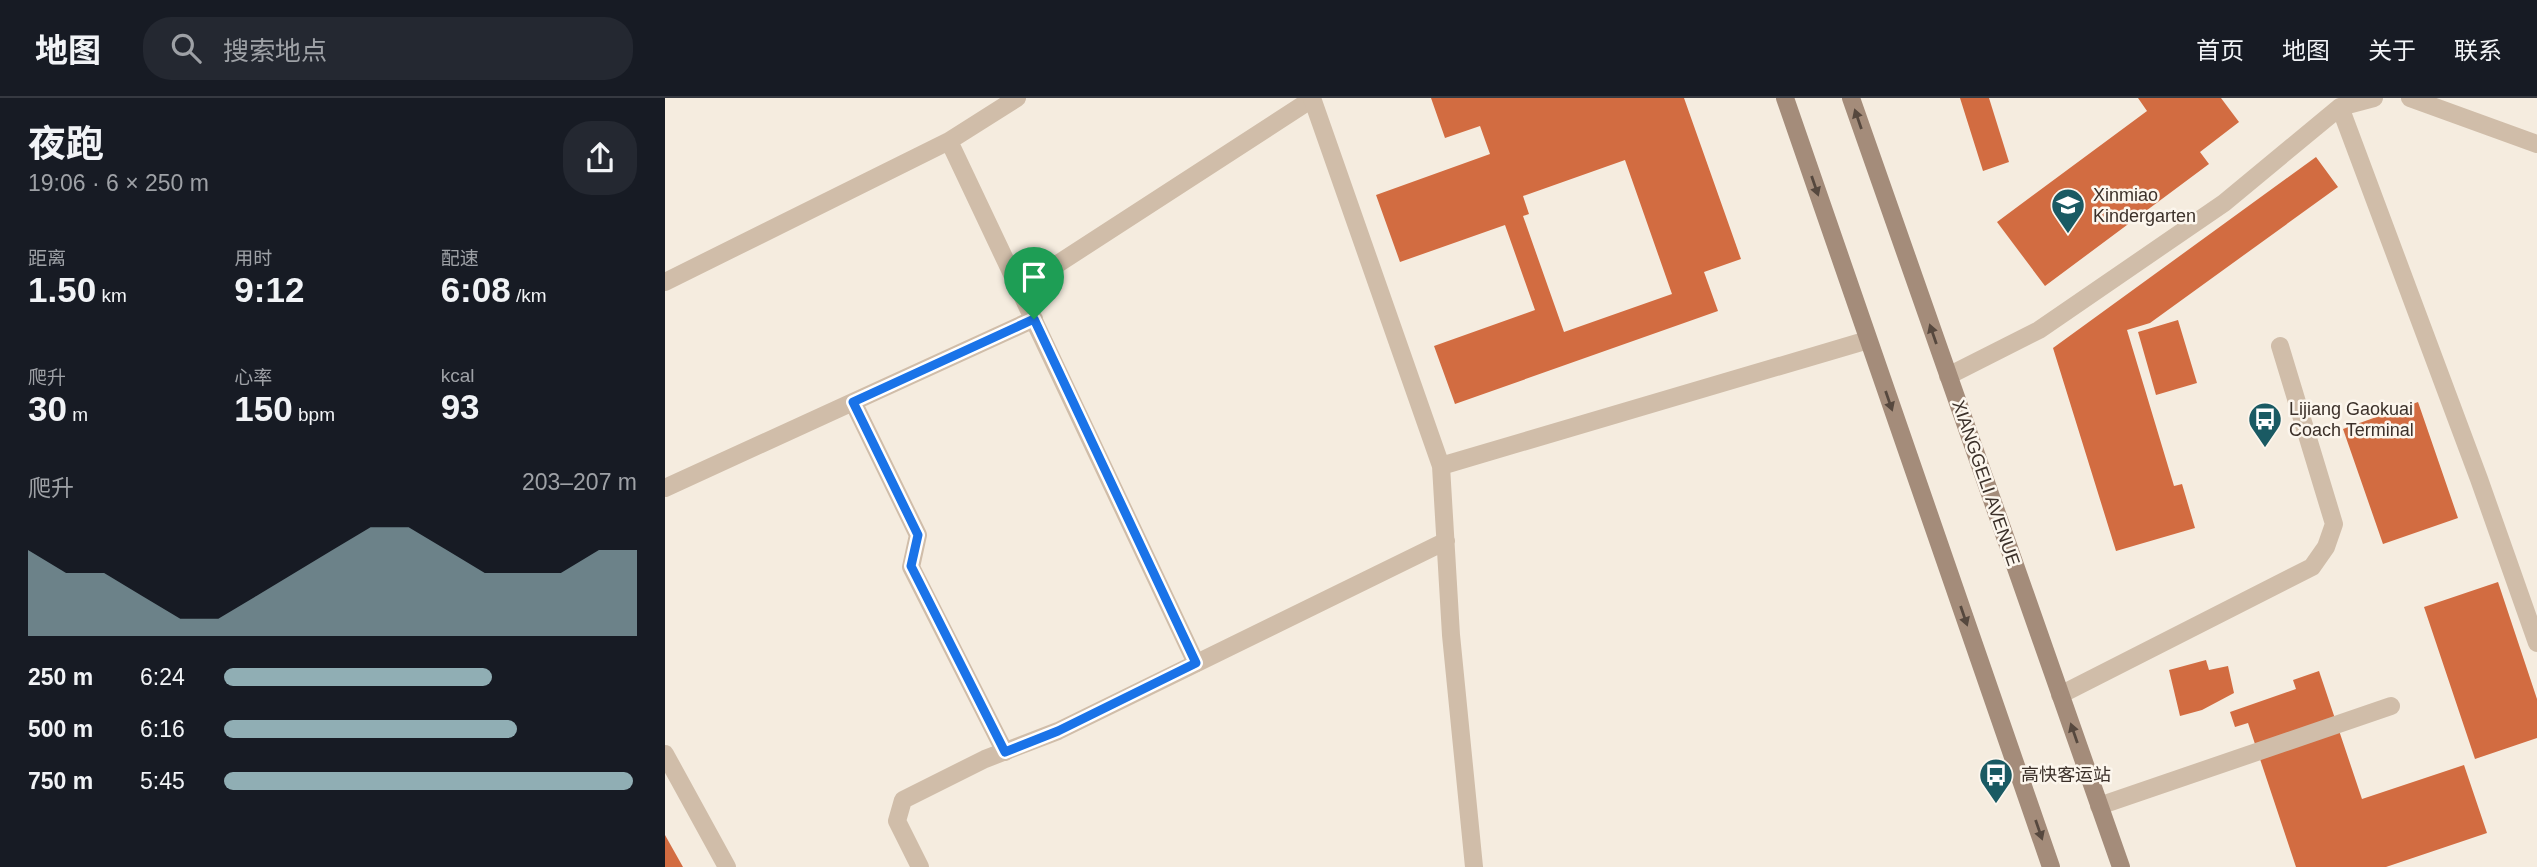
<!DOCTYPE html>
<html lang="zh">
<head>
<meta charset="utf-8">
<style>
  :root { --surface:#171b24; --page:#242831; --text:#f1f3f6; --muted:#9ea1a6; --line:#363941; --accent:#90aeb4 }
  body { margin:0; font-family:Arial,"Noto Sans SC",sans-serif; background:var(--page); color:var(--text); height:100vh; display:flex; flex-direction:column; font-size:26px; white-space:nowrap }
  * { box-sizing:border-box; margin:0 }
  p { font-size:23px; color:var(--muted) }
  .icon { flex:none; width:38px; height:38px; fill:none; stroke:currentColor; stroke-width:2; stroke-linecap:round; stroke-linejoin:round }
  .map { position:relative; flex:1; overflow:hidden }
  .sheet { display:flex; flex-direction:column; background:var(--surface); width:665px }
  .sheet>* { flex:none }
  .pin { position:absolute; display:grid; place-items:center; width:60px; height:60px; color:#fff; margin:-72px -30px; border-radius:50% 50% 50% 0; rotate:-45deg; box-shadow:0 0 7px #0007 }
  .pin .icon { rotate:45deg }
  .round { display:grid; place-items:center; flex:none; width:74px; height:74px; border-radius:28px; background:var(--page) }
  .head { display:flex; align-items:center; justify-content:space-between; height:119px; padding:0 28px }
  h1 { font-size:38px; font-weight:700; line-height:52px }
  .metrics { display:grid; grid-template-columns:repeat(3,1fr); gap:10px; height:119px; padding:7px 28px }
  .metrics div { display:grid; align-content:center }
  .metrics b { font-size:35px; font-weight:700 }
  .metrics small { font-size:19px; font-weight:400 }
  .metrics p { font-size:19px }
  .chart { height:196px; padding:14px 28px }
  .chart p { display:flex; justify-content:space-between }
  .chart svg { width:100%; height:126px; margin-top:7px; fill:var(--accent); opacity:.7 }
  ul { padding:0 28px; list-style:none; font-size:23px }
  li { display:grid; grid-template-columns:112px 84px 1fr; align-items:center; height:52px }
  li i { height:18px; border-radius:9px; background:var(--accent) }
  header { display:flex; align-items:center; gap:42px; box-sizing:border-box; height:98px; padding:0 35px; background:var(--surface); border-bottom:2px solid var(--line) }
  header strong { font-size:33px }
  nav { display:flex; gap:38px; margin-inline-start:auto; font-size:24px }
  .search { width:490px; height:63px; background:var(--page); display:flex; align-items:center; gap:18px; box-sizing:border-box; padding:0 24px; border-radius:28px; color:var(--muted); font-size:26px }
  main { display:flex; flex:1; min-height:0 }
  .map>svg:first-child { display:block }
  .building { fill:#d26c41; fill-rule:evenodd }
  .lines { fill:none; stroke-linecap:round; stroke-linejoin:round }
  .service { stroke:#d0bda9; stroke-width:18 }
  .minor { stroke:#d0bda9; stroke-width:18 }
  .secondary { stroke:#a48c7a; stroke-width:18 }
  .oneway { fill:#56483e }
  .route-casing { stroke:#fff; stroke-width:14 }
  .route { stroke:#1a73e8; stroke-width:9 }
  .labels { text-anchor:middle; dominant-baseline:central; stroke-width:5; stroke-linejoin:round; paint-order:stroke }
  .poi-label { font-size:18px; fill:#3c312a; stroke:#fcf6ed; text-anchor:start }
  .street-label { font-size:18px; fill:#3c312a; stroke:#fcf6ed }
</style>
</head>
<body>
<header>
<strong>地图</strong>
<div class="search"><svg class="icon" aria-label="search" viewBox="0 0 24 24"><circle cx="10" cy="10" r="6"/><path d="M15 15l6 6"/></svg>搜索地点</div>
<nav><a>首页</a><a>地图</a><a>关于</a><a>联系</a></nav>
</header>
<main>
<section class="sheet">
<div class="head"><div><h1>夜跑</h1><p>19:06 · 6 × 250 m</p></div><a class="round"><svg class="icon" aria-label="share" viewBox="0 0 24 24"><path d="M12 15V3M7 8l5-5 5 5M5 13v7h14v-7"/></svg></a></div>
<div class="metrics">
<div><p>距离</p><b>1.50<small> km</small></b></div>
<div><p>用时</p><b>9:12</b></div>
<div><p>配速</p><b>6:08<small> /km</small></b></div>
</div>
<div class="metrics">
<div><p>爬升</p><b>30<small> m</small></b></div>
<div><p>心率</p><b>150<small> bpm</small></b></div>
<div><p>kcal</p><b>93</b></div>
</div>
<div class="chart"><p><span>爬升</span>203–207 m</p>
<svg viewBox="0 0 160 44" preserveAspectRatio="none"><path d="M0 44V14L10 22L20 22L30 30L40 38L50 38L60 30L70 22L80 14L90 6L100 6L110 14L120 22L130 22L140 22L150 14L160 14V44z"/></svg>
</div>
<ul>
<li><b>250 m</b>6:24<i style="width:65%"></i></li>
<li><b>500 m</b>6:16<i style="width:71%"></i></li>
<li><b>750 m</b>5:45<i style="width:99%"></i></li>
</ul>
</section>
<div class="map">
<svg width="1872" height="769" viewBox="0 0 1872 769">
  <rect width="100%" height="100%" fill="#f5ecdf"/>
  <!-- building -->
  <path class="building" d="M766 0H1019L1076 161 1039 174 1053 213 790 306 769 248 870 212 840 127 735 164 711 97 825 56 815 28 780 40ZM960 62 1007 196 899 234 858 118 864 116 858 98Z
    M1295 0H1324L1344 64 1318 73Z
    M1473 0H1556L1574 24 1535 54 1544 66 1380 188 1332 124 1482 13Z
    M1651 59 1673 89 1485 225 1462 232 1509 388 1517 386 1530 430 1451 453 1388 250Z
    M1513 222 1532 285 1491 297 1473 234Z
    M1753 304 1793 420 1718 446 1678 331Z
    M1833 484 1872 601V640L1810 661 1759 509Z
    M1541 562 1544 572 1563 568 1569 595 1537 612 1515 618 1504 572Z
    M1654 573 1697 701 1799 667 1822 735 1721 769H1631L1583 625 1570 629 1565 614 1631 591 1628 582Z
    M0 737 18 769H0Z"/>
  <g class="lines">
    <!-- service -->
    <path class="service" d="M284 43 531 565
      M0 184 284 43 352 0
      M354 191 647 1
      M188 304 253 437 246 469 340 654
      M0 390 369 221
      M1395 597 1647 469 1661 449 1669 426 1615 248
      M1434 708 1726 608"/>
    <!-- minor -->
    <path class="minor" d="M647 0 776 368 786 537 809 769
      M1745 0 1872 46
      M1675 9 1814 381 1872 545
      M1283 278 1374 232 1559 105 1675 9 1709 0
      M776 368 1203 242
      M0 656 62 769
      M255 769 232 723 238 702 320 661 393 633 781 443"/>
    <!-- secondary -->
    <path class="secondary" d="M1120 0 1386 769
      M1186 0 1456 769"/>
  </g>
  <!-- one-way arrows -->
  <defs><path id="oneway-solid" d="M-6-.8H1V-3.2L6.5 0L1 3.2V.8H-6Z" transform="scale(1.75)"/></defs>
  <g class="oneway">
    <use href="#oneway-solid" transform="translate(1193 21) rotate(-109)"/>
    <use href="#oneway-solid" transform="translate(1150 88) rotate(71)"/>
    <use href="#oneway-solid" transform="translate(1268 236) rotate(-109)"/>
    <use href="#oneway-solid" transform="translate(1224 303) rotate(71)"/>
    <use href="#oneway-solid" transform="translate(1299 518) rotate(71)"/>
    <use href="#oneway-solid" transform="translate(1409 635) rotate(-109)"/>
    <use href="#oneway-solid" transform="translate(1374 732) rotate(71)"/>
  </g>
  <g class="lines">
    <!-- route casing -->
    <g class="route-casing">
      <path id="route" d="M369 221 531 565 393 633 340 654 246 468 253 437 188 304Z"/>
    </g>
    <!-- route -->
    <use href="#route" class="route"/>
  </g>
  <!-- icons -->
  <defs>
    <g id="school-pin" transform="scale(1.75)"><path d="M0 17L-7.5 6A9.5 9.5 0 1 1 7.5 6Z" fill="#1a5a63" stroke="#fcf6ed"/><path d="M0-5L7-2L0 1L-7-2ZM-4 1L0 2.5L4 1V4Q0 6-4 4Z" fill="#fff"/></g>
    <g id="bus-pin" transform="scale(1.75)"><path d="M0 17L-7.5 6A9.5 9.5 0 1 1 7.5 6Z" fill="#1a5a63" stroke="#fcf6ed"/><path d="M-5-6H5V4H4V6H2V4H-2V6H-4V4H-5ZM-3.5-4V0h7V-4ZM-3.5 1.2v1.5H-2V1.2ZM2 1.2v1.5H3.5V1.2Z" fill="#fff"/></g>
  </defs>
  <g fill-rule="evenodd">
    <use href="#school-pin" x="1403" y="107"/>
    <use href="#bus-pin" x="1600" y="321"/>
    <use href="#bus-pin" x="1331" y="677"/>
  </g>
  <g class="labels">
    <!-- poi labels -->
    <g class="poi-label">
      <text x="1428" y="97">Xinmiao<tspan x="1428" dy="21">Kindergarten</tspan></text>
      <text x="1624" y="311">Lijiang Gaokuai<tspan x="1624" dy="21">Coach Terminal</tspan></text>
      <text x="1356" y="677">高快客运站</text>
    </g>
    <!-- street labels -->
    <g class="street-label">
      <text transform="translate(1321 385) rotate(71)">XIANGGELI AVENUE</text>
    </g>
  </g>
</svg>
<div class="pin" style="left:369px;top:221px;background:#1e9e55"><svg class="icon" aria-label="arrive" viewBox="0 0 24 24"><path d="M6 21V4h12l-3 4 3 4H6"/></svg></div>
</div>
</main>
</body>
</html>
